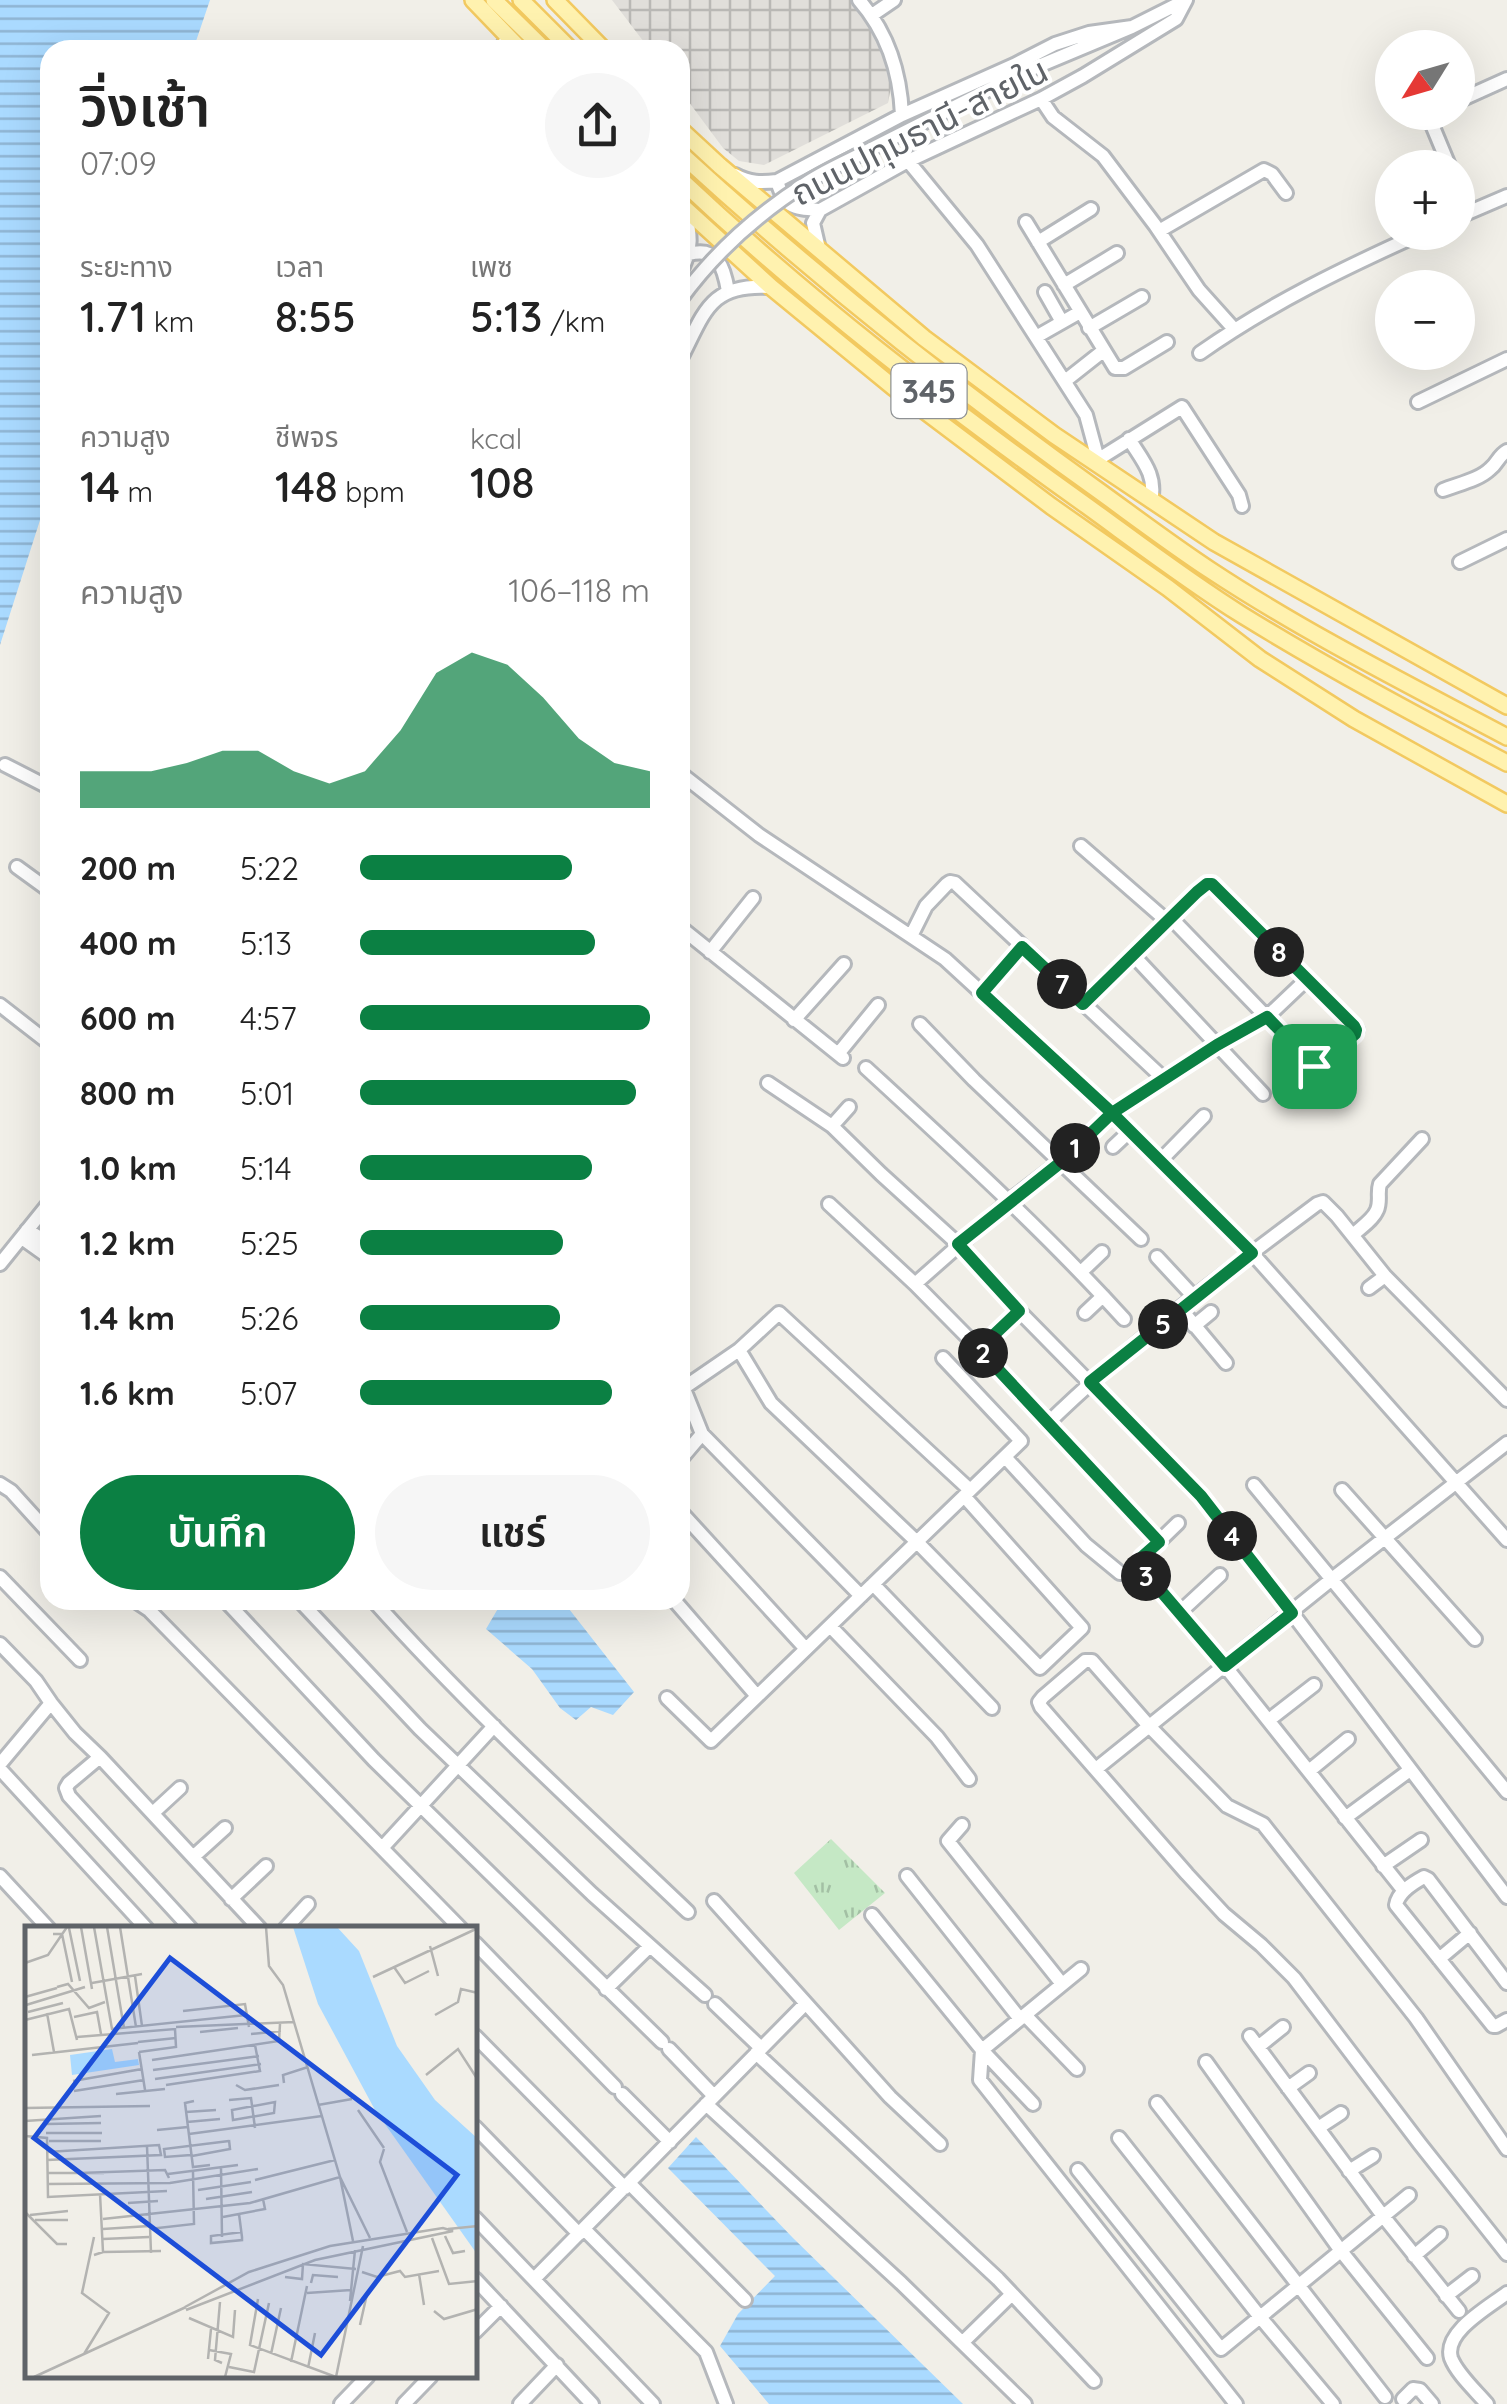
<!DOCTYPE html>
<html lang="th">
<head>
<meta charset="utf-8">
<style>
  :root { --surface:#fff; --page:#f6f6f6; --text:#222; --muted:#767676; --accent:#0b8043 }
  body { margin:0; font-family:Quicksand,"Noto Sans Thai",sans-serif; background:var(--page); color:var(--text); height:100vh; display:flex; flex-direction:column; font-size:38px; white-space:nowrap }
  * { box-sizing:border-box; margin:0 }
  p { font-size:32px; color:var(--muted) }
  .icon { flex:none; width:55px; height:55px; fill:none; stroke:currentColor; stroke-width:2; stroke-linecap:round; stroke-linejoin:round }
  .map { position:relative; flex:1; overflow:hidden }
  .drawer { position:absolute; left:40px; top:40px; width:650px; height:1570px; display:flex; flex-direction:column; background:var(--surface); border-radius:30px; box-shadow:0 10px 40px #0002 }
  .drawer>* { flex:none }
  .needle { width:65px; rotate:233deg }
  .fabs { position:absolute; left:1375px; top:30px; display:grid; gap:20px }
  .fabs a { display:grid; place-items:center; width:100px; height:100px; border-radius:50%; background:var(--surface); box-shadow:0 10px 40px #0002; font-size:50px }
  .pin { position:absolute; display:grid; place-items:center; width:85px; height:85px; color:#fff; margin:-42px; border-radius:20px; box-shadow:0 5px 15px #0006 }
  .km { position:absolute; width:50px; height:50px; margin:-25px; border-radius:50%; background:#222; color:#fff; font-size:28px; line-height:50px; text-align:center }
  .round { display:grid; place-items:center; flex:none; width:105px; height:105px; border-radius:52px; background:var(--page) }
  .headline { display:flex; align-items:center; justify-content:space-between; height:170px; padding:0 40px }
  h1 { font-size:55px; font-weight:600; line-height:75px }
  .stats { display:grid; grid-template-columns:repeat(3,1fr); gap:15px; height:170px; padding:10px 40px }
  .stats div { display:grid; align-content:center }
  .stats b { font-size:42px; font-weight:600 }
  .stats small { font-size:28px; font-weight:400 }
  .stats p { font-size:28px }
  .chart { height:280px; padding:20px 40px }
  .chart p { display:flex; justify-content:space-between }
  .chart svg { width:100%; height:180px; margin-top:10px; fill:var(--accent); opacity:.7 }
  .action { display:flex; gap:20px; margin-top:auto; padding:20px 40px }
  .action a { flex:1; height:115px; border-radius:60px; background:var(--accent); color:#fff; font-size:40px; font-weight:600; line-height:115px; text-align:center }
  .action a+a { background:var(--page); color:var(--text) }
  ul { padding:0 40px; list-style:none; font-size:32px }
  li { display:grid; grid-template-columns:160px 120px 1fr; align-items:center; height:75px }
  li i { height:25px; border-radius:12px; background:var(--accent) }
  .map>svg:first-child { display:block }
  .industrial { fill:url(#industrial-grid) }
  .park { fill:url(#park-tufts) }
  .water { fill:url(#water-rules) }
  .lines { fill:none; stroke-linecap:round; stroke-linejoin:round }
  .minor-casing { stroke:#b5b8bc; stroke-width:18 }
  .major-casing { stroke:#f2c960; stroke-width:20 }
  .minor { stroke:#fff; stroke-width:12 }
  .major { stroke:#fff2af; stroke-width:15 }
  .minor-bridge-casing { stroke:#b5b8bc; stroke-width:18; stroke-linecap:butt }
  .minor-bridge { stroke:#fff; stroke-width:12 }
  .route-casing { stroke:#fff; stroke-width:20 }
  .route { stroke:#0b8043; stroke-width:12 }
  .labels { text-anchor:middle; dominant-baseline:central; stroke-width:8; stroke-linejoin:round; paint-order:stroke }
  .shield { fill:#fff; stroke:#8f9295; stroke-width:2.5 }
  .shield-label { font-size:32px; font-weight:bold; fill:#5f6368 }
  .street-label { font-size:35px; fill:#5f6368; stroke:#fff }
  .inset-road { fill:none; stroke:#b3b3b1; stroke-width:2.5 }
  .view { fill:#1d4ed8; fill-opacity:0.15; stroke:#1d4ed8; stroke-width:5 }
  .inset-edge { fill:none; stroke:#5f6368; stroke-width:5 }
</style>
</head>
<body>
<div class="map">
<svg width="1507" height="2404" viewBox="0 0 1507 2404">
  <defs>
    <pattern id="industrial-grid" width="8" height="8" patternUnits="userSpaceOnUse" patternTransform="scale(2.5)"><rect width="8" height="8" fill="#e0deda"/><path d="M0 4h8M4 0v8" fill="none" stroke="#b9b8b5"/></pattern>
    <pattern id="park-tufts" width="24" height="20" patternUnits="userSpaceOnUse" patternTransform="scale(2.5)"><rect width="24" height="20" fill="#c5e8c5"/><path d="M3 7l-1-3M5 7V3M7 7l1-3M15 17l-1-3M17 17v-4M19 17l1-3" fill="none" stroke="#a3c0a4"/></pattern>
    <pattern id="water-rules" width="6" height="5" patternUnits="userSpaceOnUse" patternTransform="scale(2.5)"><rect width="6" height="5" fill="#aadaff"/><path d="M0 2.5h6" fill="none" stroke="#8eb4d2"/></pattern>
  </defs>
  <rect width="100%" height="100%" fill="#f1efe8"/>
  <!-- industrial -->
  <path class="industrial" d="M612 0H853L865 13 894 70 888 103 764 165 739 161 723 148 680 90V50H650Z"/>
  <!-- park -->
  <path class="park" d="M831 1839 885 1893 839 1930 794 1873Z"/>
  <!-- water -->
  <path class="water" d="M0 0H210L193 50H50V489L0 645Z
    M503 1600H562L634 1692 613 1715 591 1707 576 1720 560 1708 532 1669 486 1629Z
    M696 2137 793 2238 963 2404H769L720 2346 738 2314 775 2276 668 2168Z"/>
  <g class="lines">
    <!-- minor casing -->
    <g class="minor-casing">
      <path id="minor" d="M859 0C888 33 900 71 902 115
        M872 15 894 0
        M1437 47V48
        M500 50 508 37
        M1041 99 1053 117 1103 156 1155 225 1199 290 1234 329
        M1458 101 1507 79
        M1428 115 1450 168
        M871 149 1022 73 1132 27 1186 0
        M908 161 977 245 1086 415 1096 452 1094 462
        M735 175C750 183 761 183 777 181L902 115 1014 65 1055 44 1089 33 1132 27
        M777 181C785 208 792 208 820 210
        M1458 186 1469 212
        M1458 217 1507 196
        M1026 222 1115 368H1124L1167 342
        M1159 231 1264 170 1272 174 1286 193
        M1038 242 1091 209
        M819 249 813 223 820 210 908 161 1041 99 1083 76 1176 19 1186 0
        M689 254C718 246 724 268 728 291
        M680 273C693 247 691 236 685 209
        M1064 285 1117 253
        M1045 292 1062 322
        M1089 328 1142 297
        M1036 337 1080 312
        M1200 353C1271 303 1344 268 1424 232
        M680 360C705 312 709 283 771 287
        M1065 381 1103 351
        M1418 402 1507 359
        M1129 439C1142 460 1157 475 1151 501
        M1094 462 1182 407 1239 495 1242 506
        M1443 490C1458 484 1479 480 1490 469 1498 463 1498 456 1507 451
        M1460 562 1507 539
        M5 765 50 788
        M680 773 759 835 945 959 982 993 1112 1113 1252 1253 1507 1540
        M1081 846 1168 922
        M17 867 50 891
        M680 927 843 1058
        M911 936 926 906 947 884 950 882 955 883 1164 1079
        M710 952 753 898
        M1133 955 1263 1094
        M982 993 1023 947
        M1083 1004 1197 893 1207 884H1212L1354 1026 1357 1030 1355 1034 1320 1065 1314 1066 1172 919
        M0 1005 50 1044
        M794 1020 844 964
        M920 1024 974 1080 1141 1239
        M838 1054 878 1005
        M866 1068C954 1149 1043 1230 1124 1319
        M768 1083 832 1126 881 1174 958 1244 1019 1311 1201 1496 1292 1613 1507 1897
        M832 1126 849 1107
        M1113 1147 1130 1131
        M1160 1161 1204 1116
        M829 1204 915 1284 993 1363 1159 1542
        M27 1230 50 1244
        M1353 1235C1360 1228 1373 1220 1377 1210 1381 1201 1377 1193 1380 1184L1422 1139
        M22 1238 50 1258
        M1157 1257 1195 1298
        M0 1264 50 1202
        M1081 1272 1102 1252
        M915 1284 1008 1202 1059 1163 1112 1113 1217 1045 1267 1017 1306 980
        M1369 1288 1385 1276
        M1181 1309 1226 1363
        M1085 1313 1103 1296
        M1194 1326 1211 1312
        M979 1349 1019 1311
        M739 1350 771 1403 917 1542 1040 1668 1082 1628 964 1496
        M682 1384 702 1434 861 1596
        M685 1387 739 1350 779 1313 970 1490
        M1048 1423C1131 1342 1225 1273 1317 1204L1323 1202 1337 1216 1385 1276 1507 1400
        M1005 1457 1086 1545 1120 1573
        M680 1460 702 1434
        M0 1484 11 1491 50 1534
        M1254 1485 1507 1792
        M1342 1490 1475 1639
        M680 1511 806 1649
        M1178 1523 1143 1557 1139 1564 1143 1571 1225 1666 1404 1891
        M0 1577 80 1660
        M873 1584 992 1708
        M134 1600 149 1610 461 1929
        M225 1600 374 1760 662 2042
        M299 1600 420 1729 592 1894 705 1995
        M373 1600C471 1710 581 1810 688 1912
        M674 1600 757 1696
        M1179 1613 1220 1575
        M830 1626 937 1737 969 1779
        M0 1644 36 1681 51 1703 75 1733 100 1757 69 1783 66 1788 69 1796 191 1929
        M667 1698 711 1741 1021 1441 943 1358
        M1269 1720 1314 1685
        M100 1757 260 1929
        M0 1764 51 1703
        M0 1769 147 1929
        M1096 1769 1332 1579 1507 1443
        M1309 1771 1348 1739
        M154 1812 180 1788
        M1345 1818 1410 1770
        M962 1825 948 1841 1062 1984
        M382 1848 494 1726
        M193 1857 225 1828
        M1383 1866 1421 1840
        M0 1876 49 1929
        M907 1876 1020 2019
        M231 1899 266 1866
        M714 1901 890 2097 940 2144
        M872 1915 982 2050 980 2080 1236 2404
        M285 1929 308 1904
        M475 1943 615 2087
        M1439 1959 1470 1933
        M1507 1983 1428 1879 1424 1877C1413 1883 1398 1892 1396 1905L1493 2026H1496L1507 2020
        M606 1989 650 1946
        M715 2004 761 2048
        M1025 2015 1077 2069
        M475 2036 625 2188
        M1250 2036 1383 2216 1459 2311
        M1258 2047 1283 2027
        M669 2049 714 2096
        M756 2053 998 2279 1094 2381
        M1206 2062 1341 2251 1427 2358
        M1288 2088 1309 2073
        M622 2094 670 2142
        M1157 2103 1385 2397
        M706 2104 901 2283 1025 2404
        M1033 2104 982 2050 1081 1969
        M475 2127 579 2234
        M1318 2128 1341 2113
        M1119 2138 1260 2317 1333 2404
        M1507 2149 1416 2018 1263 1824 1227 1806 1149 1726 1092 1661H1085L1043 1697 1039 1702 1041 1707 1187 1874 1224 1914 1261 1945 1294 1978 1420 2144 1507 2254
        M1078 2170 1221 2349 1409 2195
        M1349 2171 1373 2156
        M630 2184 745 2300
        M475 2218 653 2404
        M584 2229 706 2352 726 2404
        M1414 2256 1440 2234
        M535 2278 805 2004
        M475 2279 592 2404
        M1446 2296 1472 2276
        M475 2332 501 2306
        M963 2342 1012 2294
        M1403 2399 1413 2389 1420 2390 1432 2404
        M341 2404 368 2376
        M404 2404 431 2376
        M520 2404 557 2365
        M1487 2404C1476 2391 1457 2374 1451 2358 1443 2332 1489 2307 1507 2293"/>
    </g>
    <!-- major casing -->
    <g class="major-casing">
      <path id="major" d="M473 0 521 50
        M494 0 545 50
        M521 0 571 50
        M555 0 604 50
        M680 129 720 166 924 338 1054 435 1214 542 1507 706
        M680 153C812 274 952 386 1099 491 1135 517 1172 545 1210 570 1304 632 1407 684 1507 737
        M680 179C807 299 945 405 1087 506 1138 543 1189 582 1242 615 1328 668 1418 716 1507 763
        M680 204 771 287 893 387 1051 506 1168 588 1260 659 1354 719 1507 804"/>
    </g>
    <!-- minor -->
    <use href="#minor" class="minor"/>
    <!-- major -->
    <use href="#major" class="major"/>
    <!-- minor-bridge casing -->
    <g class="minor-bridge-casing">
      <path id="minor-bridge" d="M680 300C714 253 759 213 808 182 828 169 850 160 871 149"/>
    </g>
    <!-- minor-bridge -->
    <use href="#minor-bridge" class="minor-bridge"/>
  </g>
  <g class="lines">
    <!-- route casing -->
    <g class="route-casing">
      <path id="route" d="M1314 1066 1267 1017 1217 1045 1112 1113 1060 1163 958 1244 1019 1311 979 1349 1159 1542 1142 1557 1140 1564 1143 1570 1225 1666 1292 1613 1201 1496 1090 1382 1252 1253 1112 1113 982 993 1022 947 1083 1004 1197 892 1207 884H1212L1354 1026 1356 1030 1355 1034 1320 1065 1314 1066"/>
    </g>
    <!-- route -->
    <use href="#route" class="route"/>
  </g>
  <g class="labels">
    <!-- shield labels -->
    <rect class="shield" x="891.5" y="364" width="75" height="54" rx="8"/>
    <g class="shield-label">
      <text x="929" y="391">345</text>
    </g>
    <!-- street labels -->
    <g class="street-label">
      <text transform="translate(919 131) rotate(-27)">ถนนปทุมธานี-สายใน</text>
    </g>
  </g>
  <!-- overview -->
  <g transform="translate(25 1926)">
    <rect width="452" height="452" fill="#f1efe8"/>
    <path d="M268 1H312L334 25 372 120 410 174 452 212V328L350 184 293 78ZM87 123 90 136 113 133 114 139 47 149 45 129Z" fill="#aadaff"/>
    <path class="inset-road" d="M56 1 67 63M69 1 87 103 221 89M82 1 99 102M95 1 111 101M241 1 244 40 258 59 315 251 345 312M44 2 55 55M28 8H37L47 56M405 20 413 50M0 37 23 29 42 1M369 41 380 57 404 45M110 50 117 100M348 51 453 2M67 57 117 48M32 61 43 58 64 82 80 76M0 71 32 62M1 79 60 61M158 85 220 78 224 101M3 86 38 77M22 87 29 126M410 89 433 76 436 63 453 67M49 91 72 86 76 108M0 94 44 83 52 114M151 101 269 96M175 106 213 102M226 108 256 105M52 111 150 103 151 121 114 126M113 116 151 112M114 126 120 164M7 129 113 117M127 134 254 115 255 98M128 144 234 130M401 149 433 123 453 154M130 153 236 138M48 155 117 143M259 157 258 149 283 141M141 159 235 145 230 119M211 159 220 164 254 159M49 165 119 154M91 168 140 163M204 174 226 172 230 202M169 175 160 177 168 241 185 239M250 176 249 187 208 194 207 184ZM293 179 327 173M0 182 125 180M333 184 359 222M161 186 191 184M0 195 76 190M162 196 195 193M21 198 76 197M132 204 163 201M21 207H77M164 208 297 190M0 210 22 212 23 271 142 265M24 215H76M122 220 126 327M359 223 355 236 382 306M166 229 140 231 139 223 204 215M167 230 205 223 204 214M22 234 136 229 134 219 22 226M196 242 197 311M22 247H79M55 247 140 244 144 252M143 248 213 239M315 251 328 315M230 254 310 234M22 258 145 257 233 243M173 264 226 256M181 273 227 266M103 277 133 275M0 286 32 318H42M214 288 217 311V314L186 317V310L217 306M5 289 43 285M198 291 240 283 238 273M78 293 225 277 315 251M10 294H43M78 303 124 300M124 303 169 298 168 246M423 303 453 300M420 310 428 327 440 325M407 312 424 358 453 355M78 313 124 311M78 326 136 325M69 329 78 326 75 268M337 346 352 351 375 345 380 351 414 345M394 348 399 379M260 351 277 353 278 338 331 343M286 357 288 349 313 351M282 367 326 364M233 373 225 419 311 451M325 375 330 324M195 376 190 434 197 437M160 381 224 346 305 320 418 302 428 305 290 334 161 384M409 385 419 393 453 383M164 392 208 411 210 384M335 399 342 368M184 424 206 428 200 451M59 428 84 387 57 367 69 311M246 428 256 382M183 433 186 403M266 436 282 360M204 441 229 446 244 377M283 442 290 407M9 451 161 381M311 451 338 320"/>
    <path class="view" d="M145 32 432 249 296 429 9 212Z"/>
    <rect width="452" height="452" class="inset-edge"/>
  </g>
</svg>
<div class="fabs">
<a><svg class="needle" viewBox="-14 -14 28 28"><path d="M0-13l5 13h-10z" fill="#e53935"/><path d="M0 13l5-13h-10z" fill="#767676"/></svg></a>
<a>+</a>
<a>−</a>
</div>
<div class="pin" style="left:1314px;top:1066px;background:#1e9e55"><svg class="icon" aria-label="arrive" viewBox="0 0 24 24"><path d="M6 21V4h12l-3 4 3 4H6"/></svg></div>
<b class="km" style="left:1075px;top:1148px">1</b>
<b class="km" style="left:983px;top:1353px">2</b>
<b class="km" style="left:1146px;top:1576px">3</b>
<b class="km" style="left:1232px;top:1536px">4</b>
<b class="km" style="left:1163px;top:1324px">5</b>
<b class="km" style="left:1062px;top:984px">7</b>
<b class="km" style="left:1279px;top:952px">8</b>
<section class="drawer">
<div class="headline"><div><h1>วิ่งเช้า</h1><p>07:09</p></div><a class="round"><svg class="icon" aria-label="share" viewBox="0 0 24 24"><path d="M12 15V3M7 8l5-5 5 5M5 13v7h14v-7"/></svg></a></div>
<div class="stats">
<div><p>ระยะทาง</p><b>1.71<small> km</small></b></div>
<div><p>เวลา</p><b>8:55</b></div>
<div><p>เพซ</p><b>5:13<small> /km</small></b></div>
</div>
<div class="stats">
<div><p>ความสูง</p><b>14<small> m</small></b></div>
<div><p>ชีพจร</p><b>148<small> bpm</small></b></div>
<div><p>kcal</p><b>108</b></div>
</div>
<div class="chart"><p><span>ความสูง</span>106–118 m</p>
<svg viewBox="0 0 160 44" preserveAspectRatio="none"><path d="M0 44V35L10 35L20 35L30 33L40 30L50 30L60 35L70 38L80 35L90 25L100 11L110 6L120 9L130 17L140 27L150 33L160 35V44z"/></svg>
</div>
<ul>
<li><b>200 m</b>5:22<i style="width:73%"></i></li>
<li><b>400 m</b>5:13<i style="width:81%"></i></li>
<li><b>600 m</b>4:57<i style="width:100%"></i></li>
<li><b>800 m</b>5:01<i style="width:95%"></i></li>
<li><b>1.0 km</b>5:14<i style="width:80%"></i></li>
<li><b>1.2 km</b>5:25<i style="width:70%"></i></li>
<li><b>1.4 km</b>5:26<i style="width:69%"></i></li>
<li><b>1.6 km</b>5:07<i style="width:87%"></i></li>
</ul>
<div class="action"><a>บันทึก</a><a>แชร์</a></div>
</section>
</div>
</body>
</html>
